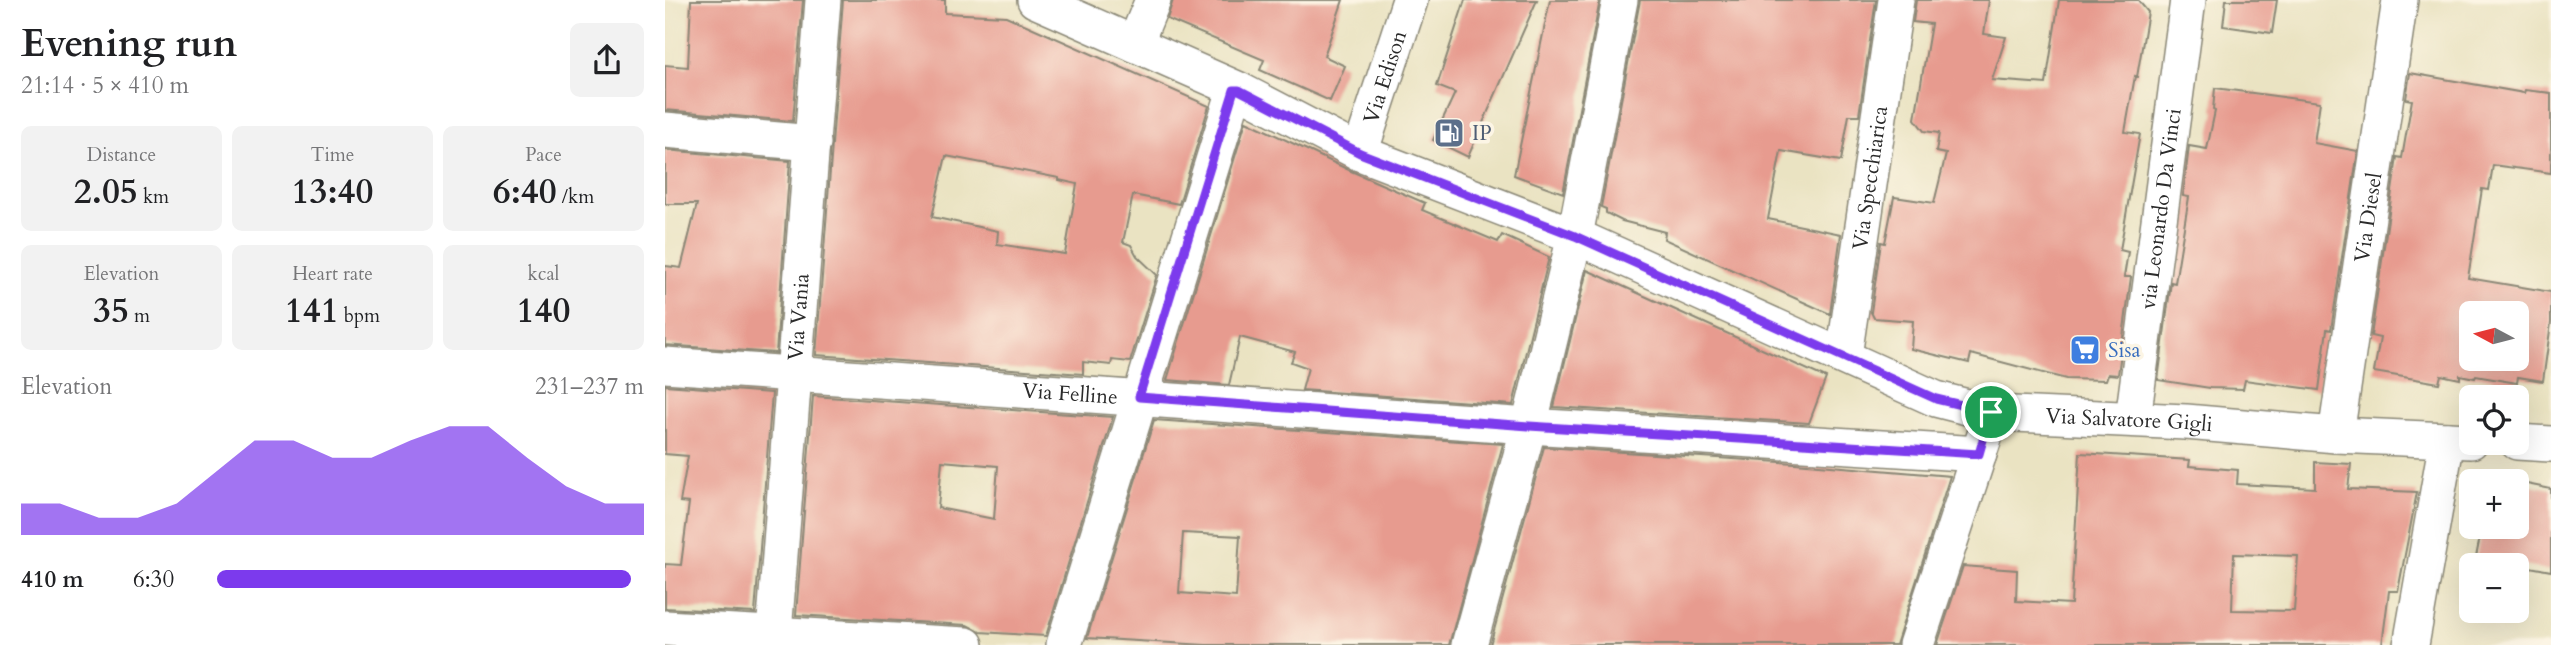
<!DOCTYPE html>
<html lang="en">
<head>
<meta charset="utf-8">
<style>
  :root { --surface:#fff; --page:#f2f2f2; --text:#202124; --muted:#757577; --accent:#7c3aed }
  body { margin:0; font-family:Cardo,serif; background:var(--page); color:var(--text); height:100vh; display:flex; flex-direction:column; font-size:26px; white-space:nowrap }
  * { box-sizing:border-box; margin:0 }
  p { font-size:23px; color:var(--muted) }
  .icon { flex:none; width:38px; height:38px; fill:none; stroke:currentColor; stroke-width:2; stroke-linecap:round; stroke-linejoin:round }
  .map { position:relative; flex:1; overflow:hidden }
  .details { display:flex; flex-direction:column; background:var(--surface); width:665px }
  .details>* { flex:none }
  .needle { width:46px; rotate:277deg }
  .buttons { position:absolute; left:1794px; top:301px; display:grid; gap:14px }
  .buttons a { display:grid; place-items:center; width:70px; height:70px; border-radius:10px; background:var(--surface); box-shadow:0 7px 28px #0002; font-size:35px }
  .pin { position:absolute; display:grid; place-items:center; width:60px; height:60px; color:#fff; margin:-30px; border:4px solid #fff; border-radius:50%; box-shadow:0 2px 7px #0007 }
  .round { display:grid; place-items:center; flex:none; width:74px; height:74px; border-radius:10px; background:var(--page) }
  .overview { display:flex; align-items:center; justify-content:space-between; height:119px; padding:0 21px }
  h1 { font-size:38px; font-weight:700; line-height:52px }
  .metrics { display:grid; grid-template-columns:repeat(3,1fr); gap:10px; height:119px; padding:7px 21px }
  .metrics div { display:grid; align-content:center; border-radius:10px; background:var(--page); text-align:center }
  .metrics b { font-size:35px; font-weight:700 }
  .metrics small { font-size:19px; font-weight:400 }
  .metrics p { font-size:19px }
  .chart { height:196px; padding:14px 21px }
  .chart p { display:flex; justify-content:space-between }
  .chart svg { width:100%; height:126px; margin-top:7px; fill:var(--accent); opacity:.7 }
  ul { padding:0 21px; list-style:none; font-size:23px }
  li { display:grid; grid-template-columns:112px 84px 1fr; align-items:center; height:52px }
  li i { height:18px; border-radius:9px; background:var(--accent) }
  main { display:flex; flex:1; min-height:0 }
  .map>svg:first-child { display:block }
  .building { fill:#e79b8f; fill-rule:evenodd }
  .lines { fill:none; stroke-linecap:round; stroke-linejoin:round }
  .minor-casing { stroke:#8a8776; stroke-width:38 }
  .minor { stroke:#fff; stroke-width:35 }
  .route-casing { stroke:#fff; stroke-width:14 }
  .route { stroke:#7c3aed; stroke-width:9 }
  .labels { text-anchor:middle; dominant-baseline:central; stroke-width:7; stroke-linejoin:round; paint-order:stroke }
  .street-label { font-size:21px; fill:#2b2b2b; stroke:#fcf5e5 }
  .service-label { font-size:21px; fill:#4e5e75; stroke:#fcf5e5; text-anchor:start }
  .shop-label { font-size:21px; fill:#366cbe; stroke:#fcf5e5; text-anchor:start }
</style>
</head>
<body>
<main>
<section class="details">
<div class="overview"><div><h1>Evening run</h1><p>21:14 · 5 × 410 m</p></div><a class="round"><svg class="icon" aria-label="share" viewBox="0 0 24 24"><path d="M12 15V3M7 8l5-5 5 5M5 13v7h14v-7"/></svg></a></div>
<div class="metrics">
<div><p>Distance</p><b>2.05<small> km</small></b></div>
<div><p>Time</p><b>13:40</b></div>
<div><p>Pace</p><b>6:40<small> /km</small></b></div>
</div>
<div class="metrics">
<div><p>Elevation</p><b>35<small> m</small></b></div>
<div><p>Heart rate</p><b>141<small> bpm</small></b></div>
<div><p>kcal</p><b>140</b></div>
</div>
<div class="chart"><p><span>Elevation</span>231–237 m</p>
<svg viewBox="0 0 160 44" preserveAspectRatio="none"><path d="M0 44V33L10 33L20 38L30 38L40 33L50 22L60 11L70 11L80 17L90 17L100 11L110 6L120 6L130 17L140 27L150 33L160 33V44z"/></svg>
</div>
<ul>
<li><b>410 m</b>6:30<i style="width:97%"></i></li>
</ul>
</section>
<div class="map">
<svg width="1886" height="645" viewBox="0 0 1886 645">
  <rect width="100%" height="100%" fill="#fcf5e5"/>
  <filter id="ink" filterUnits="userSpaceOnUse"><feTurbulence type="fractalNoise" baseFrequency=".0143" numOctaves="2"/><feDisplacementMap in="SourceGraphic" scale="14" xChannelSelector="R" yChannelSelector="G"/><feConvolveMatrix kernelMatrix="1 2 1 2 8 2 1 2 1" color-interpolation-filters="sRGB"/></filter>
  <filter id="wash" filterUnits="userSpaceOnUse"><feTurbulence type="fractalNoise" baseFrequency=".00686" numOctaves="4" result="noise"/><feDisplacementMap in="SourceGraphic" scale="28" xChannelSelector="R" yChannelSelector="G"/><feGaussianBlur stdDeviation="1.57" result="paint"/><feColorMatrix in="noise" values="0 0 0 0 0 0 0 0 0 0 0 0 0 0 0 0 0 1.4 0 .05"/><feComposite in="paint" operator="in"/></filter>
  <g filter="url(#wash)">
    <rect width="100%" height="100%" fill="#eae3c2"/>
    <g id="blocks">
      <!-- building -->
      <path class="building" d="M26 0H138L128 121 0 110V65L23 67Z
        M178 0H280V13L341 16 544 106 514 204 468 195 458 242 466 245 472 256 492 275 465 362 447 360 446 365 418 362V374L151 355ZM281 156 394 178V180L412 184 400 254 332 244 333 231 267 217Z
        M508 0H678L659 56 680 66 665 101 595 70 599 60 502 19Z
        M800 0H872L803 157 768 140 790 93 772 86Z
        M885 0H935L898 193 849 175Z
        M975 0H1211L1194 115H1184L1176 161 1116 151 1103 219 1176 234 1165 314 999 239 1000 232 957 221 941 213V209L936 207Z
        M1251 0H1324L1319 34 1341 37 1327 80 1381 84 1394 0H1473L1483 12 1472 77 1470 76 1460 132 1475 134 1455 250 1463 252 1459 277H1466L1453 375 1443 374 1441 380 1401 379 1306 354 1304 363 1246 349 1248 321 1209 318 1206 312 1216 242 1220 243 1229 197 1269 203 1281 154 1271 152 1274 133 1259 131 1250 119 1266 24 1248 22Z
        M1561 0H1612L1607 33 1558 26Z
        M1745 73 1859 93 1860 90 1886 93V173L1828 165 1824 190 1817 189 1803 278 1886 292V323L1878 381 1853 377 1852 383 1811 376 1810 378 1795 375V379L1776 375 1774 383 1709 372 1715 338 1706 336 1732 157 1737 158 1747 100 1741 99ZM1806 313H1852V359H1806Z
        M1550 88 1655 102 1649 143 1693 151 1666 330 1662 329 1654 390 1580 380 1578 389 1545 388 1493 380 1506 282 1510 283 1524 197 1518 196 1524 146 1542 149 1550 111 1548 110Z
        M581 121 686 171 760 203 757 210 833 242 837 235 884 257 848 405 637 390 643 368 626 362 630 352 575 337 564 385 502 380Z
        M0 150 125 161 111 353 0 345V266L16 268 32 204H0Z
        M922 270 1161 378 1144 423 889 407Z
        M0 385 107 393 90 613 0 608V564L16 565 24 503 15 502 23 456 0 454Z
        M148 396 448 417 381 636 315 632 302 625 131 615ZM277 461 333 466 329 519 273 508Z
        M489 420 838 444 784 645H541L422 638ZM518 533 575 536 571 597 514 593Z
        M879 447 1130 463 1285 476 1231 645H825Z
        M1415 453 1525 460 1524 466 1573 470 1572 484 1650 488V462L1686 464 1683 489 1752 492 1733 591H1724L1717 645H1272L1298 566 1352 570 1351 601 1406 604ZM1569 554 1633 556 1629 611 1567 610Z
        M1852 482 1886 489V571L1811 557 1817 527H1852Z"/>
    </g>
  </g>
  <g filter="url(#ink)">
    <use href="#blocks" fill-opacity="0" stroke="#8a8776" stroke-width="2"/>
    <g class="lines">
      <!-- minor casing -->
      <g class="minor-casing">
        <g id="minor">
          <path id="s1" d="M370 0 574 90 695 153 910 236 1271 399 1326 413 1521 422 1671 435 1806 441"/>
          <path d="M470 44 488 0"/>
          <path d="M0 130 148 143"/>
          <path id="s2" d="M695 153 745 0"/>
          <path id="s3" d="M1179 356 1231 0"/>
          <path id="s4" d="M0 365 864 426 1314 454"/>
          <path id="s5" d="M1468 419 1523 0"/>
          <path id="s6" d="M1671 435 1735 0"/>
          <path d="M1852 442 1886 444"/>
          <path d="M0 628 301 645"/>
          <path id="s7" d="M109 633 158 0"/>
          <path d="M399 645 570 90"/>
          <path d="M804 645 864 426 910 236 955 0"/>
          <path d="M1251 645 1321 432"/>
          <path d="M1746 645 1782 440"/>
        </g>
      </g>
      <!-- minor -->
      <use href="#minor" class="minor"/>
    </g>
  </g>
  <g class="lines" filter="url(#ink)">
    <!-- route casing -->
    <g class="route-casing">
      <path id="route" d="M569 90H574L695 153 910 236 1271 399 1326 412 1314 454 864 426 474 397Z"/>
    </g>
    <!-- route -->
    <use href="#route" class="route"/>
  </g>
  <!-- icons -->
  <defs>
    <g id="fuel-square" transform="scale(1.575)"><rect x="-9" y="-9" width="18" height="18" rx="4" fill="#5c6f8a" stroke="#fcf5e5"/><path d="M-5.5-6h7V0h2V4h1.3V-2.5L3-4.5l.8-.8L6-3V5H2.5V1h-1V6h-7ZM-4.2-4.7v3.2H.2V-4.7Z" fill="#fff"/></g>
    <g id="supermarket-square" transform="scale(1.575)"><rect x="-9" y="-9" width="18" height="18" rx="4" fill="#3f7fe0" stroke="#fcf5e5"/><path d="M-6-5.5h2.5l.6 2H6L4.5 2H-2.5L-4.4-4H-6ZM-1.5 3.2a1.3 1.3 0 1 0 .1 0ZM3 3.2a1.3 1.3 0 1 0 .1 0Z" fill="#fff"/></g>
  </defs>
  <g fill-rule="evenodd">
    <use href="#fuel-square" x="784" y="133"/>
    <use href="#supermarket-square" x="1420" y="350"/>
  </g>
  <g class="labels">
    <!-- street labels -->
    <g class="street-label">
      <text stroke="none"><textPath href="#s2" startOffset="80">Via Edison</textPath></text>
      <text stroke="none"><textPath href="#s3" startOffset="180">Via Specchiarica</textPath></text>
      <text stroke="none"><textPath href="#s5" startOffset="212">via Leonardo Da Vinci</textPath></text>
      <text stroke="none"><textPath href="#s6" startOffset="220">Via Diesel</textPath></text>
      <text stroke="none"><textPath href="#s7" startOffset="317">Via Vania</textPath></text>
      <text stroke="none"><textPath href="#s4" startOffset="406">Via Felline</textPath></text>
      <text stroke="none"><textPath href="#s1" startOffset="1181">Via Salvatore Gigli</textPath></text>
    </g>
    <!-- service labels -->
    <g class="service-label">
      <text x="807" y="133">IP</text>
    </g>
    <!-- shop labels -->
    <g class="shop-label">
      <text x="1443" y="350">Sisa</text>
    </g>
  </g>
</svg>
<div class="buttons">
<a><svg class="needle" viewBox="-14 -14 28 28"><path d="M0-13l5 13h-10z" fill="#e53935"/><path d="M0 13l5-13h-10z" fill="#757577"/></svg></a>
<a><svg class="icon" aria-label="locate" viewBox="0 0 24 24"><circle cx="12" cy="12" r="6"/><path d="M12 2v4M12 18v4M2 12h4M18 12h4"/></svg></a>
<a>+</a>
<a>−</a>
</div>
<div class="pin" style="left:1326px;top:412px;background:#1e9e55"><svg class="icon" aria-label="arrive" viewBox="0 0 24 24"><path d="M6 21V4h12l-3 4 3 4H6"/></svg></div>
</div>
</main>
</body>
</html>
